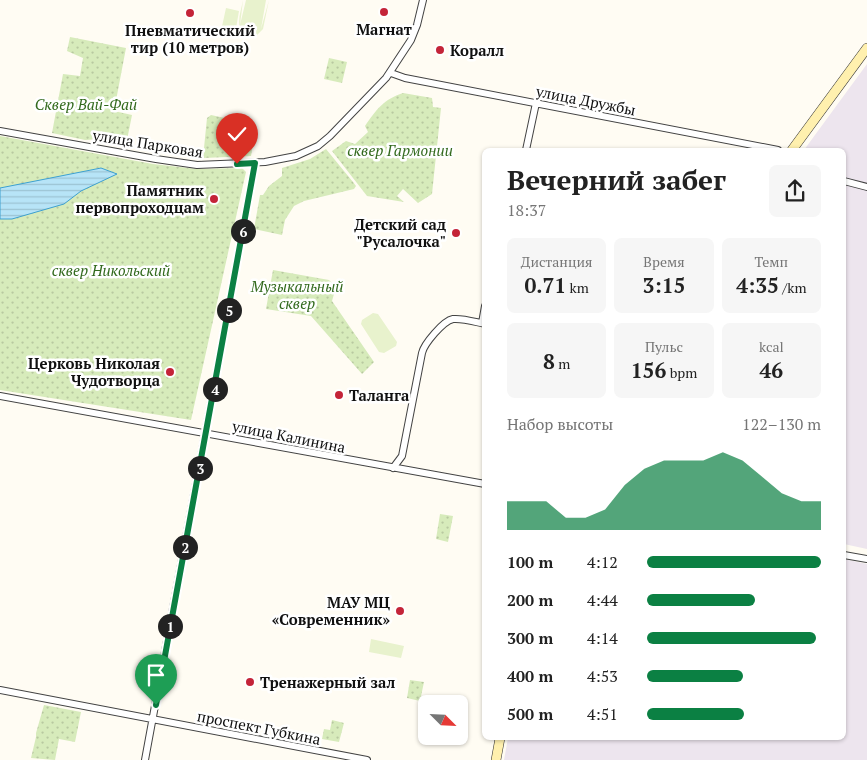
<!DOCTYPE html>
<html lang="ru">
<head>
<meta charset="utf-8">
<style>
  :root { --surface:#fff; --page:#f6f6f6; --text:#222; --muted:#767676; --accent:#0b8043 }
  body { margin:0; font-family:"PT Serif",serif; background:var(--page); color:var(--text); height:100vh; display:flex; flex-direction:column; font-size:19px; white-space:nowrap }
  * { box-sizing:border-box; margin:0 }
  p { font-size:16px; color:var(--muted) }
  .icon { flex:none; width:28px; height:28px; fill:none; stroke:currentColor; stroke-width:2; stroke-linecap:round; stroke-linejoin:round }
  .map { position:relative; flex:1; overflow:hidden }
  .panel { position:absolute; left:482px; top:148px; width:364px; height:592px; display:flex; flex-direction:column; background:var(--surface); border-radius:8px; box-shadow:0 1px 4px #0004 }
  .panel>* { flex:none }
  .needle { width:32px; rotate:114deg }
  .fabs { position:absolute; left:418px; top:695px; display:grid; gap:10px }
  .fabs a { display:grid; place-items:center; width:50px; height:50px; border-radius:8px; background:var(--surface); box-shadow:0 1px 4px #0004; font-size:25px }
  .pin { position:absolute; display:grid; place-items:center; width:42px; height:42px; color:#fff; margin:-51px -21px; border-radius:50% 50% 50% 0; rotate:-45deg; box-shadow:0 0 5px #0007 }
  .pin .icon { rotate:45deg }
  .km { position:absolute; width:25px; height:25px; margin:-12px; border-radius:50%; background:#222; color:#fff; font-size:14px; line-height:25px; text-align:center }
  .round { display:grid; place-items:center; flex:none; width:52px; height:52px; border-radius:8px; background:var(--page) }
  .headline { display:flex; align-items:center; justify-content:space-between; height:85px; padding:0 25px }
  h1 { font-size:28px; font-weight:700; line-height:38px }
  .figures { display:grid; grid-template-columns:repeat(3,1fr); gap:8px; height:85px; padding:5px 25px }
  .figures div { display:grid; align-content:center; border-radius:8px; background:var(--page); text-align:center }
  .figures b { font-size:21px; font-weight:700 }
  .figures small { font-size:14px; font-weight:400 }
  .figures p { font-size:14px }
  .chart { height:140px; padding:10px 25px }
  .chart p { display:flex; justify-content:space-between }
  .chart svg { width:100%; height:90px; margin-top:5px; fill:var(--accent); opacity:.7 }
  ul { padding:0 25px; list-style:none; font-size:16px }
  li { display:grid; grid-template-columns:80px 60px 1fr; align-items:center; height:38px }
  li i { height:12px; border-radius:6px; background:var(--accent) }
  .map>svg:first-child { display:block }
  .industrial { fill:#ede5ee }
  .grass { fill:url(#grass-dots) }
  .pitch { fill:#e8f2cd }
  .water { fill:url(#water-rules); stroke:#3ca0d0 }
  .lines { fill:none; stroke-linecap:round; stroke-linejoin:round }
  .street-casing { stroke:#434343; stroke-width:8 }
  .secondary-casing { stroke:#323232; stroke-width:10 }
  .street { stroke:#fff; stroke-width:6 }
  .secondary { stroke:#fff0ae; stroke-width:9 }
  .route-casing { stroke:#fff; stroke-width:10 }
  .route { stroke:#0b8043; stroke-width:6 }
  .poi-dot { fill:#c42438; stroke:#fff; stroke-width:2 }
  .labels { text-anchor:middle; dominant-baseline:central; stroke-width:5; stroke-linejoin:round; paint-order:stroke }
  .poi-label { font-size:15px; font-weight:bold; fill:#101010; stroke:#fff; text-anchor:end }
  .street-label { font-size:15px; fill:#101010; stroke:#fff }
  .park-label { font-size:15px; font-style:italic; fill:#336a1e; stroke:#fff }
</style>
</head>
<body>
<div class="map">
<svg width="867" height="760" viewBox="0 0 867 760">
  <defs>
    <pattern id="grass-dots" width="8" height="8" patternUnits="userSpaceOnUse" patternTransform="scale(1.25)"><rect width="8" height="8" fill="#d7ebbb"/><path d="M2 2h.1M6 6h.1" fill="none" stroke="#b8c8a0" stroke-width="1.8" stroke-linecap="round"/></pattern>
    <pattern id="water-rules" width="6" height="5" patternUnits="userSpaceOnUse" patternTransform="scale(1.25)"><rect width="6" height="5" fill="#b7e4f7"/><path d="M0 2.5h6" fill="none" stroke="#9cc3d3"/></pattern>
  </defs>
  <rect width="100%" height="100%" fill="#fffcf3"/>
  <!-- industrial -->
  <path class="industrial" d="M867 64V549L844 544V150H804Z
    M844 559 867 564V760H504L508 738H844Z"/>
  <!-- grass -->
  <path class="grass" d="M70 37 126 48 114 111 132 115 126 145 115 141V139L103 137 102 139 85 140 52 133 63 74 80 76 83 58 67 51Z
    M329 58 347 62 342 83 324 79Z
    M403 93 432 98 433 107 441 108 432 194 418 203 403 189 397 196 404 202 367 196 332 151 346 141 355 144 368 132 365 126C376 110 384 99 403 93Z
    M211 115 234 120 236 130 255 132 251 156 203 158 207 118Z
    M0 136 153 164 197 169 242 168 246 172 191 420 0 390Z
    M326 149 353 182 356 186 354 189 304 201 294 206 285 220 282 235 254 229 260 195H263L269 186 282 176V168L310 159Z
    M273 270 329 280 336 287 332 301 374 362 362 374 311 316 266 309Z
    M440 514 453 516 448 542 436 539Z
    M410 680 424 682 420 701 407 698Z
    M44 705 81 712 75 742 59 739 55 760 31 758 36 737V733Z
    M332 720 344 723 339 742 322 739 324 729 330 730Z"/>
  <!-- pitch -->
  <path class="pitch" d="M243 0 240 25 246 0H266L261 29 269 0 263 29 256 36 246 35C234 27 241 12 243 0Z
    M226 8 239 11 235 34 221 31Z
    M373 313 378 314 397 342 396 346 384 353 379 352 361 324 362 320Z
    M371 639 404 646 401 658 369 652Z"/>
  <!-- water -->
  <path class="water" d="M101 168 117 174 81 191 64 204 12 219H0V188Z"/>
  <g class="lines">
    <!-- street casing -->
    <g class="street-casing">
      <path id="street" d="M391 73 405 78 778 150
        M0 131 156 159 197 165 265 162 296 156 318 146 330 136 386 78 411 40 417 25 423 0
        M526 150 536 103
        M844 181 867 187
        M482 323 485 306
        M0 396 485 484
        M393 468 402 456 422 353C424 344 443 321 453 319 463 318 475 322 485 324
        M844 555 867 559
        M0 690 367 760
        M145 760 255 163"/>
    </g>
    <!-- secondary casing -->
    <g class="secondary-casing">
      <path id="secondary" d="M792 150 867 48
        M496 760 500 738"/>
    </g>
    <!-- street -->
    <use href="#street" class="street"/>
    <!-- secondary -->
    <use href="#secondary" class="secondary"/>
  </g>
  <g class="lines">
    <!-- route casing -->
    <g class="route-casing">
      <path id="route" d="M156 705 255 163 237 164"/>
    </g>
    <!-- route -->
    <use href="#route" class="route"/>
  </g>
  <!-- markers -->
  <g class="poi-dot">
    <circle cx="384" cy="12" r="5"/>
    <circle cx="190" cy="13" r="5"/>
    <circle cx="440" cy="50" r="5"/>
    <circle cx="214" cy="199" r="5"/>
    <circle cx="456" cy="233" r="5"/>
    <circle cx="170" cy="372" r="5"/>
    <circle cx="339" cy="395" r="5"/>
    <circle cx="400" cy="611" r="5"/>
    <circle cx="250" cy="682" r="5"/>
  </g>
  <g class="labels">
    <!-- poi labels -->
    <g class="poi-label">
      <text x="384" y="29" text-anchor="middle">Магнат</text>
      <text x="190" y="30" text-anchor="middle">Пневматический<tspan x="190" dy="17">тир (10 метров)</tspan></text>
      <text x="450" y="50" text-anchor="start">Коралл</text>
      <text x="204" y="190">Памятник<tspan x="204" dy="17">первопроходцам</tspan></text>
      <text x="446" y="224">Детский сад<tspan x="446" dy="17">"Русалочка"</tspan></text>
      <text x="160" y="363">Церковь Николая<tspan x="160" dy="17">Чудотворца</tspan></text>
      <text x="349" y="395" text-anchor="start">Таланга</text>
      <text x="390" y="602">МАУ МЦ<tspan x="390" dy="17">«Современник»</tspan></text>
      <text x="260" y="682" text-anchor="start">Тренажерный зал</text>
    </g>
    <!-- street labels -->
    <g class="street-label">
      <text transform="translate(586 100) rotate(11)">улица Дружбы</text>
      <text transform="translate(148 143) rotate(9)">улица Парковая</text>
      <text transform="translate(289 436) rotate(11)">улица Калинина</text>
      <text transform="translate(259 727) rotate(11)">проспект Губкина</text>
    </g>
    <!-- park labels -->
    <g class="park-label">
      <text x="86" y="104">Сквер Вай-Фай</text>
      <text x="400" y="150">сквер Гармонии</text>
      <text x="111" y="270">сквер Никольский</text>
      <text x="297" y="286">Музыкальный<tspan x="297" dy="17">сквер</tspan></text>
    </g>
  </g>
</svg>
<div class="fabs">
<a><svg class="needle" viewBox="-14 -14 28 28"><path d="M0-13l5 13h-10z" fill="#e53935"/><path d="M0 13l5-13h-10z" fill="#767676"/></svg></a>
</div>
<div class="pin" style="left:156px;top:705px;background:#1e9e55"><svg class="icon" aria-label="arrive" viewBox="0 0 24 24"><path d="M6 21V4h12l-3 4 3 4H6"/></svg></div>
<div class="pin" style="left:237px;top:164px;background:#d93025"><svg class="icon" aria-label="check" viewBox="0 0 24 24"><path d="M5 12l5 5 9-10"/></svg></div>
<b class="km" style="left:170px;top:626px">1</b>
<b class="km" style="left:185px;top:547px">2</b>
<b class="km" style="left:200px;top:468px">3</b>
<b class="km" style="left:215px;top:389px">4</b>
<b class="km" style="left:229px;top:310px">5</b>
<b class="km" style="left:243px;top:231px">6</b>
<section class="panel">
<div class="headline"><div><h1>Вечерний забег</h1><p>18:37</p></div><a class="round"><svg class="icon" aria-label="share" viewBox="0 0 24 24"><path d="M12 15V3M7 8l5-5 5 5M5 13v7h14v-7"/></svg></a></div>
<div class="figures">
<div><p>Дистанция</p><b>0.71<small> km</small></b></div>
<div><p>Время</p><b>3:15</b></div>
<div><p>Темп</p><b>4:35<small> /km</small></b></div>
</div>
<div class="figures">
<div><b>8<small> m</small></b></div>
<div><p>Пульс</p><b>156<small> bpm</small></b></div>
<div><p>kcal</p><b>46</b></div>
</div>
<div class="chart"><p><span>Набор высоты</span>122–130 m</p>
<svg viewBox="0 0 160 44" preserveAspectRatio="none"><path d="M0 44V30L10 30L20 30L30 38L40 38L50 34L60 22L70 14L80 10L90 10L100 10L110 6L120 10L130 18L140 26L150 30L160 30V44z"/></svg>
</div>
<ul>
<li><b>100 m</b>4:12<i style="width:100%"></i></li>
<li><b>200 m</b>4:44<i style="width:62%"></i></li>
<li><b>300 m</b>4:14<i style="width:97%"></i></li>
<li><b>400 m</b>4:53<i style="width:55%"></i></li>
<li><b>500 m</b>4:51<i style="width:56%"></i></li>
</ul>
</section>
</div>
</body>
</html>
